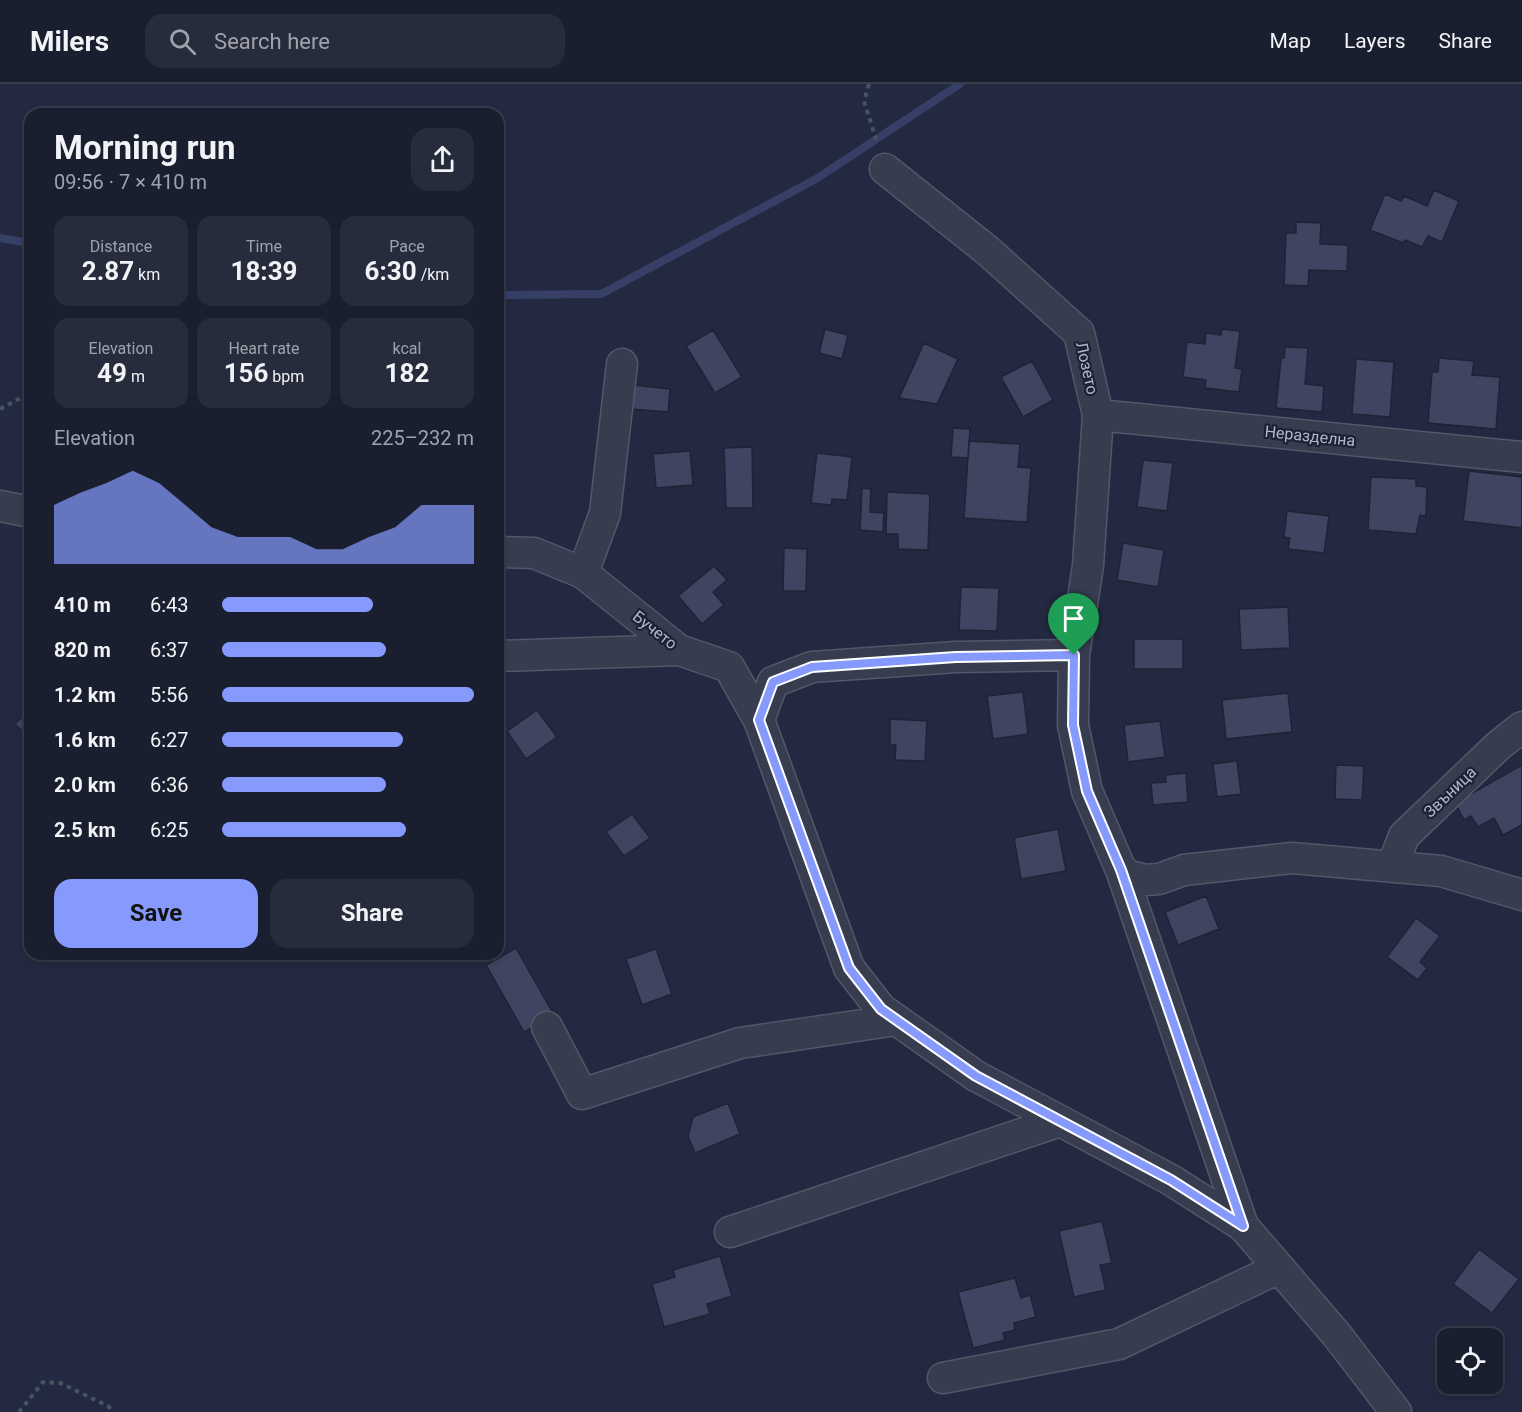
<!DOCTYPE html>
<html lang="en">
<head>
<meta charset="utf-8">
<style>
  :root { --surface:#1a1f30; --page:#272c3c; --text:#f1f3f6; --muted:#9fa2ab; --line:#383d4c; --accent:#869afd }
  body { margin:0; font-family:Roboto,sans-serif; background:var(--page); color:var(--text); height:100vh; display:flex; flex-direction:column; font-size:22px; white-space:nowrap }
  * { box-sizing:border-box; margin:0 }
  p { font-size:20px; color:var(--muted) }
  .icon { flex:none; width:33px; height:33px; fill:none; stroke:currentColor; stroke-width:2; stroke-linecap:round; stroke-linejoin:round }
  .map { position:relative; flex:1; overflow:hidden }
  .panel { position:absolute; left:24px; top:24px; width:480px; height:852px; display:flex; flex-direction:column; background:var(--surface); border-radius:18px; box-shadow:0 3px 9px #0003,0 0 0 2px var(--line) }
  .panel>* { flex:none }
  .fabs { position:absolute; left:1437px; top:1244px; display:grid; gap:12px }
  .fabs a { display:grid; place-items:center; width:66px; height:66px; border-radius:12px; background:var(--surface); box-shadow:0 3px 9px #0003,0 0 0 2px var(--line); font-size:30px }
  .pin { position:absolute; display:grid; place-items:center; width:51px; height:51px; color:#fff; margin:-62px -26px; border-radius:50% 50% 50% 0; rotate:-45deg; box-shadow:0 0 6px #0007 }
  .pin .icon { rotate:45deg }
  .round { display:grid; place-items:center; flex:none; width:63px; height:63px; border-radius:18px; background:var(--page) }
  .headline { display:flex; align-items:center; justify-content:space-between; height:102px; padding:0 30px }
  h1 { font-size:33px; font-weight:700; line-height:45px }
  .figures { display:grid; grid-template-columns:repeat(3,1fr); gap:9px; height:102px; padding:6px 30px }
  .figures div { display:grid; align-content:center; border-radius:15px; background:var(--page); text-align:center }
  .figures b { font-size:26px; font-weight:700 }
  .figures small { font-size:16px; font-weight:400 }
  .figures p { font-size:16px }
  .chart { height:168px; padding:12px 30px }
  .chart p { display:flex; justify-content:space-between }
  .chart svg { width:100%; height:108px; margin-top:6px; fill:var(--accent); opacity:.7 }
  .cta { display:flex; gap:12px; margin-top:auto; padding:12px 30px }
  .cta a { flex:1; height:69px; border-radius:18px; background:var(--accent); color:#111; font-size:24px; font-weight:700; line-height:69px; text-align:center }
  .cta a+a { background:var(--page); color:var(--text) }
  ul { padding:0 30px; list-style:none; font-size:20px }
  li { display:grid; grid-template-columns:96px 72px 1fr; align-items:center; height:45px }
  li i { height:15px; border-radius:8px; background:var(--accent) }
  header { display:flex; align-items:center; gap:36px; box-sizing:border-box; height:84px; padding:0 30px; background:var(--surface); border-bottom:2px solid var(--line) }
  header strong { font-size:28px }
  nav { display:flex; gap:33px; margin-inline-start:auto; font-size:21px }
  .search { width:420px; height:54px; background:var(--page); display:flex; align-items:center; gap:15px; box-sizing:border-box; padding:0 21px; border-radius:18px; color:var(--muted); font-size:22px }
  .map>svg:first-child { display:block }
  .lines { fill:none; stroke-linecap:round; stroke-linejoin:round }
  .stream { stroke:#364067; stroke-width:8 }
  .building { fill:#3f4560; stroke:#1e2336; stroke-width:1.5 }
  .street-casing { stroke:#52576a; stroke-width:33 }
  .path { stroke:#43555e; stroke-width:4; stroke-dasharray:4.5 4.5; stroke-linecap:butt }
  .street { stroke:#373c4f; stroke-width:30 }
  .route-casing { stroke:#fff; stroke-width:12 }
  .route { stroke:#869afd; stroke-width:8 }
  .labels { text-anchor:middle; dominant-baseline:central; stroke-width:4.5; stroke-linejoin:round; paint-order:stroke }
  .street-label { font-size:16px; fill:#b3b7ca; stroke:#1c2134 }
</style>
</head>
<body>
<header>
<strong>Milers</strong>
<div class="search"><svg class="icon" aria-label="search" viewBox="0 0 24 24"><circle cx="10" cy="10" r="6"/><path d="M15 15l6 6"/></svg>Search here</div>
<nav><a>Map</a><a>Layers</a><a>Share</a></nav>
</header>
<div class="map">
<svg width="1522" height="1328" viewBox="0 0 1522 1328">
  <rect width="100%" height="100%" fill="#232940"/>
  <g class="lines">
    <!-- stream -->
    <path class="stream" d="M0 154 30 159
      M498 211 601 210 816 95 960 0"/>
  </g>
  <!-- building -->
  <path class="building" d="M1434 106 1459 117 1442 158 1428 152 1422 163 1405 156 1403 159 1370 146 1385 110 1401 117 1404 112 1427 122Z
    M1296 138 1321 139 1320 160 1348 161 1347 187 1309 186 1308 202 1284 201 1286 149H1296Z
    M825 245 848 251 842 275 819 269Z
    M1222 245 1240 247 1235 284 1242 285 1239 308 1205 304 1206 296 1183 293 1187 258 1205 260 1206 249 1221 251Z
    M713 246 742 293 715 309 686 262Z
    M924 259 958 275 937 320 899 314Z
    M1285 263 1308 264 1305 300 1324 302 1322 328 1276 324 1281 274H1284Z
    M1439 274 1474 277 1472 291 1500 293 1496 345 1428 339 1432 288H1438Z
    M1356 275 1394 278 1390 333 1352 330Z
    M1032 277 1053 316 1023 333 1001 293Z
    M633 301 670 305 668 328 631 325Z
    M953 344 970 345 968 374 951 373Z
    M969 357 1020 360 1018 383 1031 384 1027 438 964 434Z
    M752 363 753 424H726L724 364Z
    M690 367 693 401 656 404 653 370Z
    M817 369 852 373 847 416 832 415 831 421 811 419Z
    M1143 376 1173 379 1167 427 1137 423Z
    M1469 387 1522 393V444L1463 437Z
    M1371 393 1416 395V402L1427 403 1426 432 1420 431 1416 450 1368 446Z
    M862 404 871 405 870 428 884 429 883 448 860 446Z
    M887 408 930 410 928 466 898 465V450H886Z
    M1287 427 1329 432 1324 469 1288 465 1290 454 1284 453Z
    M1123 459 1164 466 1158 503 1117 496Z
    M784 464 807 465 806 507H783Z
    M714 482 727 496 713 508 724 521 702 540 678 512Z
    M961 503 999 504 997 547 959 546Z
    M1288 523 1290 564 1241 566 1239 525Z
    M1134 555H1183V585H1134Z
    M1023 608 1028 650 993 655 987 612Z
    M1288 609 1292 648 1226 655 1222 616Z
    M30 625V655L15 640Z
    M537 626 557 653 526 675 507 647Z
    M890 635 927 637 925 677 895 676 896 661H890Z
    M1160 637 1165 673 1128 678 1124 641Z
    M1237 677 1241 710 1217 713 1213 680Z
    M1336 681 1364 682 1362 716 1335 715Z
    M1522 681V741L1503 751 1494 734 1478 743 1471 732 1464 736 1455 719Z
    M1186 689 1188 718 1153 721 1151 699 1166 698V691Z
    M632 730 650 754 624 772 606 748Z
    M1058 745 1066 787 1021 795 1014 754Z
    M1206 812 1219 845 1178 861 1165 828Z
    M1416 834 1440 852 1420 878 1427 884 1418 896 1387 873Z
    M516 864 554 931 524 948 486 881Z
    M656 865 672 910 642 921 626 875Z
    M728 1019 740 1050 695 1069 688 1052 693 1033Z
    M1102 1137 1112 1179 1100 1181 1106 1206 1074 1213 1059 1147Z
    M1479 1165 1519 1195 1492 1229 1453 1200Z
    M720 1172 732 1212 707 1220 710 1230 664 1243 652 1200 675 1193 673 1186Z
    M1015 1194 1021 1214 1030 1211 1036 1233 1014 1239 1015 1246 1003 1249 1005 1256 973 1264 958 1208Z"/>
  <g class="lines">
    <!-- street casing -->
    <g class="street-casing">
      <path id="street" d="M885 85 988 167 1079 249 1098 331 1088 482 1074 571 1073 641 1087 707 1121 786 1243 1142
        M1098 331 1522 373
        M0 422 30 428
        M498 468 534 469 583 489 679 566 729 583 759 636 849 884 881 925 976 992 1171 1096 1243 1142 1336 1250 1396 1328
        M583 489 605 429 622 280
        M498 572 679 566
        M759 636 773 598 812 583 956 573 1074 571
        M1392 783 1404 752 1498 662 1522 643
        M1121 786 1130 792 1145 796 1159 795 1184 786 1292 774 1441 787 1522 811
        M547 943 582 1010 740 959 897 936
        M730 1148 1060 1037
        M943 1294 1119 1260 1279 1184"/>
    </g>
    <!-- path -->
    <path class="path" d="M869 0 864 17 877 58
      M0 325 30 309
      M19 1328 43 1298 60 1299 108 1322 113 1328"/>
    <!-- street -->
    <use href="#street" class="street"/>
  </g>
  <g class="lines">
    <!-- route casing -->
    <g class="route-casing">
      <path id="route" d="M1074 571 1073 641 1087 707 1121 786 1243 1142 1171 1096 976 992 881 925 849 884 759 636 773 598 812 583 956 573Z"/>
    </g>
    <!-- route -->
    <use href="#route" class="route"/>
  </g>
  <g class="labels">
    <!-- street labels -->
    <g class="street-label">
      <text transform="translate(1087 284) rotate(77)">Лозето</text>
      <text transform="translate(1310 352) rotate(6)">Неразделна</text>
      <text transform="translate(655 546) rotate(38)">Бучето</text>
      <text transform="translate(1450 708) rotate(-44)">Звъница</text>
    </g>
  </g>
</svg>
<div class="fabs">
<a><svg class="icon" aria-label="locate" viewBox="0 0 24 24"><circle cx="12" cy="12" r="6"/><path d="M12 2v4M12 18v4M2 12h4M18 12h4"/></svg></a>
</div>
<div class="pin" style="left:1074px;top:571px;background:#1e9e55"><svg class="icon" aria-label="arrive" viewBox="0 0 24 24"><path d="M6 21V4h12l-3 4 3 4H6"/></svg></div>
<section class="panel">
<div class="headline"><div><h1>Morning run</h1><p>09:56 · 7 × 410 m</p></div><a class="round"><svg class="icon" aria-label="share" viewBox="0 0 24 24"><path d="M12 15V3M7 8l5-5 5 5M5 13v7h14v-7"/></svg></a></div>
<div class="figures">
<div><p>Distance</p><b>2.87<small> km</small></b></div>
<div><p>Time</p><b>18:39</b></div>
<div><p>Pace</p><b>6:30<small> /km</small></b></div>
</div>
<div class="figures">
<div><p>Elevation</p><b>49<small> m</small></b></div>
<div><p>Heart rate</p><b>156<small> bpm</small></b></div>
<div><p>kcal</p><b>182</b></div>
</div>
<div class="chart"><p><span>Elevation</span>225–232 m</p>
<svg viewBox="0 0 160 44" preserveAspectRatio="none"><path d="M0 44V20L10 15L20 11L30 6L40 11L50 20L60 29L70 33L80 33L90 33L100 38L110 38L120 33L130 29L140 20L150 20L160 20V44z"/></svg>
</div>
<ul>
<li><b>410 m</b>6:43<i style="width:60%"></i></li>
<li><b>820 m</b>6:37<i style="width:65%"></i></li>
<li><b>1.2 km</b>5:56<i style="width:100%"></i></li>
<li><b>1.6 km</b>6:27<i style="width:72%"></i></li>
<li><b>2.0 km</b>6:36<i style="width:65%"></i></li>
<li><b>2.5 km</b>6:25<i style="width:73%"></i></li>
</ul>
<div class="cta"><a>Save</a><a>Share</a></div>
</section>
</div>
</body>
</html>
